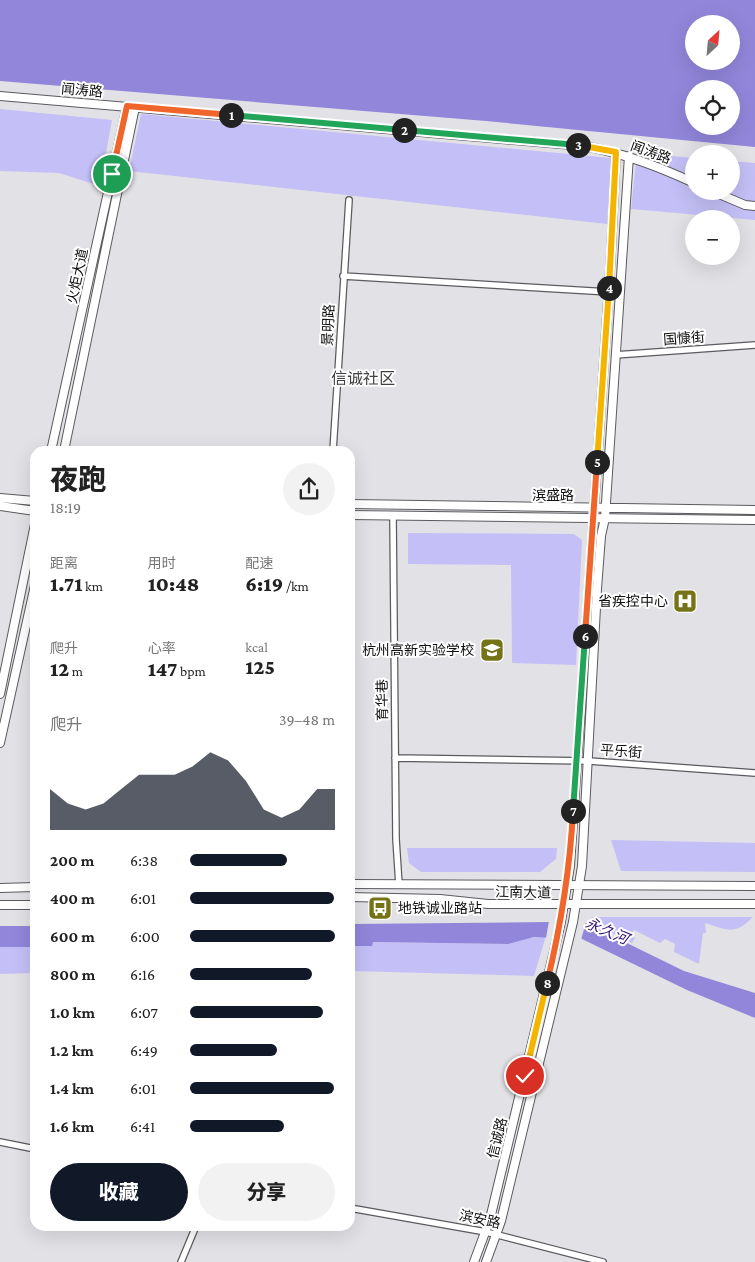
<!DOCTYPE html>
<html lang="zh">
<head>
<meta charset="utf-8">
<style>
  :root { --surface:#fff; --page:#f2f2f2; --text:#222; --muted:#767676; --accent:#111827 }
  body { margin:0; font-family:"Crimson Pro","Noto Sans SC",serif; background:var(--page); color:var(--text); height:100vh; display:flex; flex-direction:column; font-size:19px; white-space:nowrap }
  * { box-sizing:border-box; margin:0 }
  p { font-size:16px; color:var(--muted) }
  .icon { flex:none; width:28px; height:28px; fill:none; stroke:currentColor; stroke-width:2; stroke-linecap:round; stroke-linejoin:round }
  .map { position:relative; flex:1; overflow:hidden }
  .side { position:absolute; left:30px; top:446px; width:325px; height:785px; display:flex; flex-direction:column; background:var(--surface); border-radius:15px; box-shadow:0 5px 20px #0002 }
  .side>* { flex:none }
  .needle { width:32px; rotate:26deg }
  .tools { position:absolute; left:685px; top:15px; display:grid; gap:10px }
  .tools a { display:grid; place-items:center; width:55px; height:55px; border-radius:50%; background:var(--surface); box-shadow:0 5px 20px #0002; font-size:25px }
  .pin { position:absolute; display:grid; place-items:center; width:42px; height:42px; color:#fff; margin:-21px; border:2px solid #fff; border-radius:50%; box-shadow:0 1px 5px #0007 }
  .km { position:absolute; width:25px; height:25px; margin:-12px; border-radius:50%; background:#222; color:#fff; font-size:14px; line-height:25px; text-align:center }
  .round { display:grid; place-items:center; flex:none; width:52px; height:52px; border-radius:26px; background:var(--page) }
  .head { display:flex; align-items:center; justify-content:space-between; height:85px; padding:0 20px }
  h1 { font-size:28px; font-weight:800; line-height:38px }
  .stats { display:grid; grid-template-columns:repeat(3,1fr); gap:8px; height:85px; padding:5px 20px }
  .stats div { display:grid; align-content:center }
  .stats b { font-size:21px; font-weight:800 }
  .stats small { font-size:14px; font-weight:400 }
  .stats p { font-size:14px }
  .chart { height:140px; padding:10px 20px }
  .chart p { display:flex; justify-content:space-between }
  .chart svg { width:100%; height:90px; margin-top:5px; fill:var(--accent); opacity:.7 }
  .cta { display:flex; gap:10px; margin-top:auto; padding:10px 20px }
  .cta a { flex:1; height:58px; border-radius:30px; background:var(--accent); color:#fff; font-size:20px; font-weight:800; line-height:58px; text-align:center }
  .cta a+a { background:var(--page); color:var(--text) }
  ul { padding:0 20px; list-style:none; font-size:16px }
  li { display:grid; grid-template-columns:80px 60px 1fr; align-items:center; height:38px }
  li i { height:12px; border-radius:6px; background:var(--accent) }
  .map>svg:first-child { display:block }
  .green { fill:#c4bff6 }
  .water { fill:#9186da; fill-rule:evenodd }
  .pier { fill:#e2e2e6 }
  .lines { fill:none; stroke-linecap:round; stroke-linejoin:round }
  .minor-casing { stroke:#5b5a5e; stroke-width:8 }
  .major-casing { stroke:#5b5a5e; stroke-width:10 }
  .minor { stroke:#fff; stroke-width:5.5 }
  .major { stroke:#fff; stroke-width:8 }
  .split-1-casing { stroke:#fff; stroke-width:10 }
  .split-2-casing { stroke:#fff; stroke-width:10 }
  .split-3-casing { stroke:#fff; stroke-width:10 }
  .split-4-casing { stroke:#fff; stroke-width:10 }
  .split-5-casing { stroke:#fff; stroke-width:10 }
  .split-6-casing { stroke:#fff; stroke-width:10 }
  .split-7-casing { stroke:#fff; stroke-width:10 }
  .split-8-casing { stroke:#fff; stroke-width:10 }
  .split-9-casing { stroke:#fff; stroke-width:10 }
  .split-1 { stroke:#f0652b; stroke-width:6 }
  .split-2 { stroke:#22a559; stroke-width:6 }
  .split-3 { stroke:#22a559; stroke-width:6 }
  .split-4 { stroke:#f5b400; stroke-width:6 }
  .split-5 { stroke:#f5b400; stroke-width:6 }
  .split-6 { stroke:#f0652b; stroke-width:6 }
  .split-7 { stroke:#22a559; stroke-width:6 }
  .split-8 { stroke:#f0652b; stroke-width:6 }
  .split-9 { stroke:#f5b400; stroke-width:6 }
  .labels { text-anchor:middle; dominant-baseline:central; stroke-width:4; stroke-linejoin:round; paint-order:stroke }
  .street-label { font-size:14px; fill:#101011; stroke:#fff }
  .poi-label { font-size:14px; fill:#101011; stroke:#fff; text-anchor:end }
  .water-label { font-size:15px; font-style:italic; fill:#37197c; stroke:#fff }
  .quarter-label { font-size:16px; fill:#414144; stroke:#fff }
</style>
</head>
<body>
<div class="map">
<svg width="755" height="1262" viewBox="0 0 755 1262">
  <rect width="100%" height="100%" fill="#e2e2e6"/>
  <!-- green -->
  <path class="green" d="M0 109 112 120 100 186 59 173 0 171Z
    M141 114 611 158 607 224 129 171Z
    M637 153 694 158V191H731V161L755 163V220L631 209Z
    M408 533 574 534 582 540 576 665 512 663 511 565 408 564Z
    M611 840 755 843V872L621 871Z
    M407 848H557L556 859 540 872H421L409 863Z
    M592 917H753C734 936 728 930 705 923L706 933H703L699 964 674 952 675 944 665 939 660 943 634 930 631 935 635 938 632 943 593 923 590 920Z
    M546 936 534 976 350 971V946H372V942L508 944 521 939Z
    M0 947H35V973L0 974Z"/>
  <!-- water -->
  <path class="water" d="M0 0H755V147L486 121 0 81ZM694 24H731V61H694ZM694 89H731V126H694Z
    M548 922 586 923 684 971 755 993V1018L687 990 582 939 534 937 508 944 373 942 372 946H350V924Z
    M0 926H35V947H0Z"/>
  <!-- pier -->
  <path class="pier" d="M549 921 586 922 581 940 546 938Z"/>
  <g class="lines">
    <!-- minor casing -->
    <g class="minor-casing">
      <path id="minor" d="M343 276 609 292
        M615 355 755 345
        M333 451 349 200
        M393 516 396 839 399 885
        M395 758 589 761 755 773
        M0 1142 35 1149
        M350 1208 486 1232 603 1262
        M181 1262 196 1226"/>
    </g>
    <!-- major casing -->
    <g class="major-casing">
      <path id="major" d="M0 96 584 146C623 153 658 166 694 183
        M712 191 745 205 755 206
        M51 451 127 106
        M64 451 135 107
        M0 498 35 501
        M350 504 755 510
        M0 506 35 511
        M350 515 755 520
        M0 694 35 524
        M0 743 35 585
        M350 884 755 886
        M0 888 35 887
        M350 897 440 899 488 904H755
        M0 905H35
        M474 1262 490 1219 561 922 570 866 610 271 616 153
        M486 1262 501 1221 573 922 582 866 597 589 601 536 605 518 629 156"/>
    </g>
    <!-- minor -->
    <use href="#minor" class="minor"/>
    <!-- major -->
    <use href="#major" class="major"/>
  </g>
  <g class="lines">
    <!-- split-1 casing -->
    <g class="split-1-casing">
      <path id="split-1" d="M112 174 127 106 231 115"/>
    </g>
    <!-- split-2 casing -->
    <g class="split-2-casing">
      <path id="split-2" d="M231 115 404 130"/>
    </g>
    <!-- split-3 casing -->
    <g class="split-3-casing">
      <path id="split-3" d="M404 130 578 145"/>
    </g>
    <!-- split-4 casing -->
    <g class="split-4-casing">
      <path id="split-4" d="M578 145 616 152 609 288"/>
    </g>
    <!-- split-5 casing -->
    <g class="split-5-casing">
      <path id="split-5" d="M597 462 609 288"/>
    </g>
    <!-- split-6 casing -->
    <g class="split-6-casing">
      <path id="split-6" d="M585 636 597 462"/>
    </g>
    <!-- split-7 casing -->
    <g class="split-7-casing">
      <path id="split-7" d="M573 811 585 636"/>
    </g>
    <!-- split-8 casing -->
    <g class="split-8-casing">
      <path id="split-8" d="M547 983C561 925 570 869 573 811"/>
    </g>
    <!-- split-9 casing -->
    <g class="split-9-casing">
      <path id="split-9" d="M525 1076 547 983"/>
    </g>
    <!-- split-1 -->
    <use href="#split-1" class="split-1"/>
    <!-- split-2 -->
    <use href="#split-2" class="split-2"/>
    <!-- split-3 -->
    <use href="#split-3" class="split-3"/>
    <!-- split-4 -->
    <use href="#split-4" class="split-4"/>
    <!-- split-5 -->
    <use href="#split-5" class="split-5"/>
    <!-- split-6 -->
    <use href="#split-6" class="split-6"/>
    <!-- split-7 -->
    <use href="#split-7" class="split-7"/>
    <!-- split-8 -->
    <use href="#split-8" class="split-8"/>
    <!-- split-9 -->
    <use href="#split-9" class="split-9"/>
  </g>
  <!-- icons -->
  <defs>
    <g id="hospital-square" transform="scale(1.25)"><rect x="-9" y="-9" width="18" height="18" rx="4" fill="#757318" stroke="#fff"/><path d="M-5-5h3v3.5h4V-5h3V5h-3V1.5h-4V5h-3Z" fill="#fff"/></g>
    <g id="school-square" transform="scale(1.25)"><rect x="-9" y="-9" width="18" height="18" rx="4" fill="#757318" stroke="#fff"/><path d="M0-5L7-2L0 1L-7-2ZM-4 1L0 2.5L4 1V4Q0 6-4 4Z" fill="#fff"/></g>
    <g id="bus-square" transform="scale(1.25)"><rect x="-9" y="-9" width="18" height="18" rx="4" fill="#757318" stroke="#fff"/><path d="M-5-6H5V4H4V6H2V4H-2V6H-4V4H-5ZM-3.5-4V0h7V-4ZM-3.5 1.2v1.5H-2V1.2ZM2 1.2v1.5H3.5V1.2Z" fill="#fff"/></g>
  </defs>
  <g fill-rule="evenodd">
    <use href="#hospital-square" x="685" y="601"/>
    <use href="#school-square" x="492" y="650"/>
    <use href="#bus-square" x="380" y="908"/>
  </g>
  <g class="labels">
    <!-- street labels -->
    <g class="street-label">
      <text transform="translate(82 90) rotate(5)">闻涛路</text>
      <text transform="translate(651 152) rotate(20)">闻涛路</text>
      <text transform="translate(77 276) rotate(-78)">火炬大道</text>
      <text transform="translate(328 325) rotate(-87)">景明路</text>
      <text transform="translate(684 338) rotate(-4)">国慷街</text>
      <text x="553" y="495">滨盛路</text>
      <text transform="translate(382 700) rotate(-91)">育华巷</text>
      <text transform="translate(621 751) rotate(4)">平乐街</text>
      <text transform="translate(523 892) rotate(1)">江南大道</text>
      <text transform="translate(497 1138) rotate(-76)">信诚路</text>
      <text transform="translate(480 1219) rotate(12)">滨安路</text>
    </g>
    <!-- poi labels -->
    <g class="poi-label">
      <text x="668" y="601">省疾控中心</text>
      <text x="474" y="650">杭州高新实验学校</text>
      <text x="398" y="908" text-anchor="start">地铁诚业路站</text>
    </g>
    <!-- water labels -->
    <g class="water-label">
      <text transform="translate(607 931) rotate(23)">永久河</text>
    </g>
    <!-- quarter labels -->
    <g class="quarter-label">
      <text x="363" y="378">信诚社区</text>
    </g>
  </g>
</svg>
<div class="tools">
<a><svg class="needle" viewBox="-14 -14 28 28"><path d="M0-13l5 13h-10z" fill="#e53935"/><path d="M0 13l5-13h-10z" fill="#767676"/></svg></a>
<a><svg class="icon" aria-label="locate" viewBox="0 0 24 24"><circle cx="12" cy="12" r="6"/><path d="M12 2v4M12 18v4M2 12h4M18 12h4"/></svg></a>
<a>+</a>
<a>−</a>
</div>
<div class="pin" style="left:112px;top:174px;background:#1e9e55"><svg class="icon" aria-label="arrive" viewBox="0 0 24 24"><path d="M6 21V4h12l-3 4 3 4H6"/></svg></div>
<div class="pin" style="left:525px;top:1076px;background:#d93025"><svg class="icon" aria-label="check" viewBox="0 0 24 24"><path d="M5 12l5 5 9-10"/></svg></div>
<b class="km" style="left:231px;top:115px">1</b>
<b class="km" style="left:404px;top:130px">2</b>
<b class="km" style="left:578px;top:145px">3</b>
<b class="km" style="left:609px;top:288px">4</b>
<b class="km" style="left:597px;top:462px">5</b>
<b class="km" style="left:585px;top:636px">6</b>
<b class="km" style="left:573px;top:811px">7</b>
<b class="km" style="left:547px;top:983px">8</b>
<section class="side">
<div class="head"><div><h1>夜跑</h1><p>18:19</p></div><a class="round"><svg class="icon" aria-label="share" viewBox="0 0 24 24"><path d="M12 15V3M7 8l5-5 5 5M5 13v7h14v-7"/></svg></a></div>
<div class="stats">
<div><p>距离</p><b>1.71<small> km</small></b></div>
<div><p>用时</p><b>10:48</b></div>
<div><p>配速</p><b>6:19<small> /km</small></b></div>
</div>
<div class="stats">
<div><p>爬升</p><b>12<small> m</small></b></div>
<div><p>心率</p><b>147<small> bpm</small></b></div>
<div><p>kcal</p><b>125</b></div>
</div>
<div class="chart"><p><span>爬升</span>39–48 m</p>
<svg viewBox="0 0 160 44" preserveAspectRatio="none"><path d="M0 44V24L10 31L20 34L30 31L40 24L50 17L60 17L70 17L80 13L90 6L100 10L110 20L120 34L130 38L140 34L150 24L160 24V44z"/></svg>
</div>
<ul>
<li><b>200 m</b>6:38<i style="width:67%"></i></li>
<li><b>400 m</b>6:01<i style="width:99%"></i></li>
<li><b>600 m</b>6:00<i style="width:100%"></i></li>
<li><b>800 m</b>6:16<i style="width:84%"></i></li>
<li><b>1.0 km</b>6:07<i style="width:92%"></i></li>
<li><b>1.2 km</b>6:49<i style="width:60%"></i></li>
<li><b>1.4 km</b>6:01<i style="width:99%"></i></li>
<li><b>1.6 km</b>6:41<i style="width:65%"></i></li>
</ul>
<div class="cta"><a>收藏</a><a>分享</a></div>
</section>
</div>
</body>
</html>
